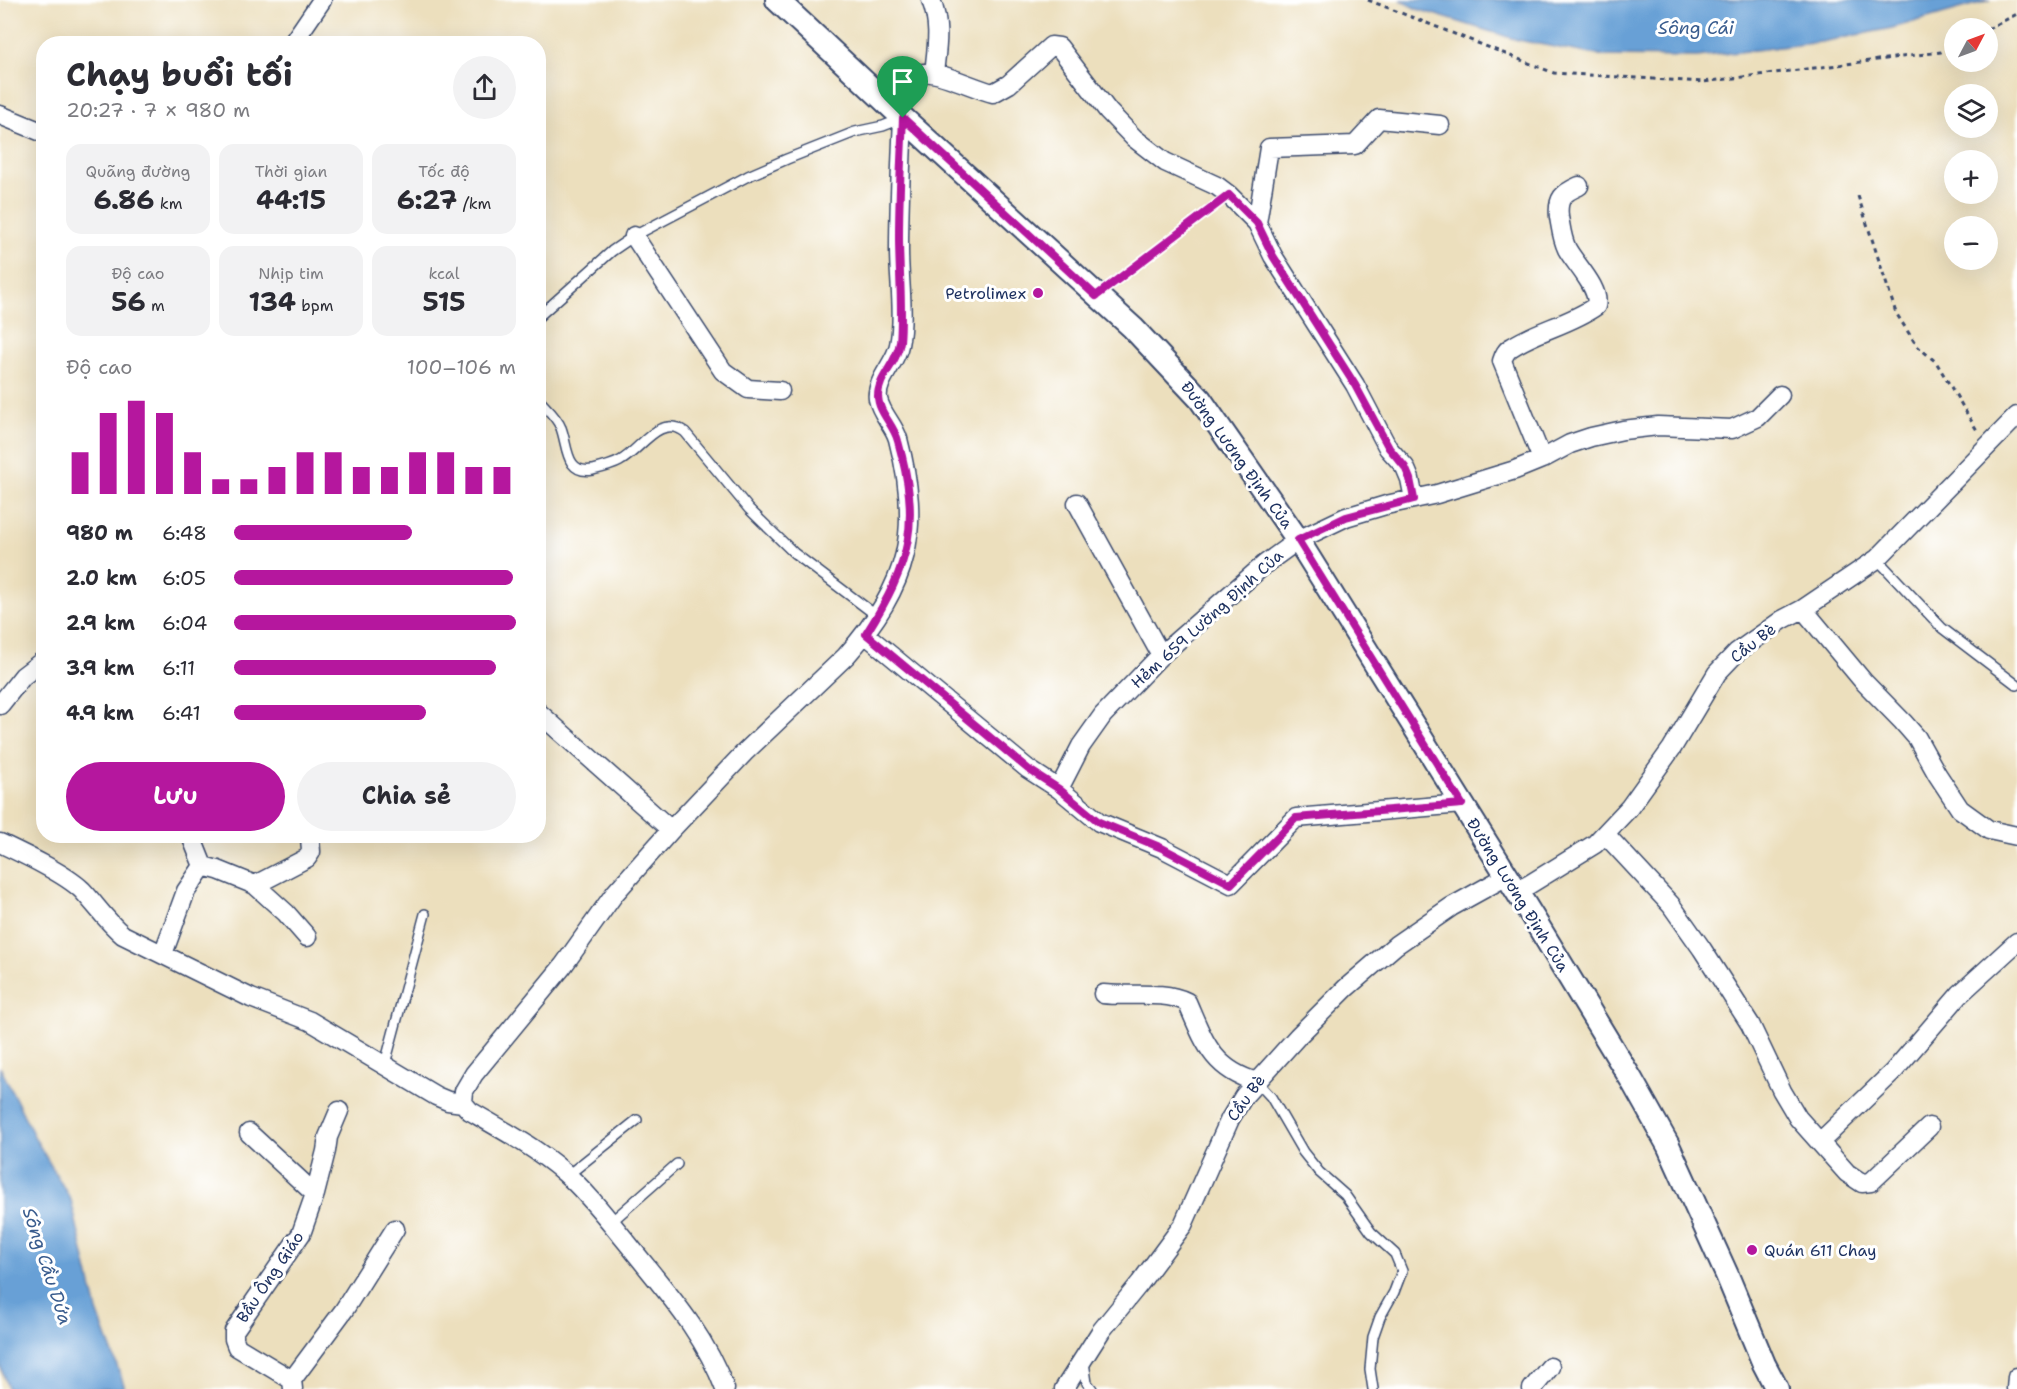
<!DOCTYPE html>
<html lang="vi">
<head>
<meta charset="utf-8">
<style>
  :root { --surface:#fff; --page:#f2f2f3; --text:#2b2b33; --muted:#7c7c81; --accent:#b5179e }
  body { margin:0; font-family:"Shantell Sans",sans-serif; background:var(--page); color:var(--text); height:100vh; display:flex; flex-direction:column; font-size:22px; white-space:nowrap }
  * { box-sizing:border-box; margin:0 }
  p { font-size:20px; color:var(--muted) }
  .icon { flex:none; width:33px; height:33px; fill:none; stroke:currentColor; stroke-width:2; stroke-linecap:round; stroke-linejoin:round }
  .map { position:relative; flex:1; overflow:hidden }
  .panel { position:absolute; left:36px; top:36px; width:510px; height:807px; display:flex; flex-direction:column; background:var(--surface); border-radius:24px; box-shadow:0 6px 24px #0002 }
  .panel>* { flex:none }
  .needle { width:39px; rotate:49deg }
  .fabs { position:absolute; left:1944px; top:18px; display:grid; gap:12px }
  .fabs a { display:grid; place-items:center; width:54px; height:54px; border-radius:50%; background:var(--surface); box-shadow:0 6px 24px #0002; font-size:30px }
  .pin { position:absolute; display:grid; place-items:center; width:51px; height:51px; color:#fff; margin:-62px -26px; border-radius:50% 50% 50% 0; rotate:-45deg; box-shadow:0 0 6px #0007 }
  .pin .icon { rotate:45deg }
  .round { display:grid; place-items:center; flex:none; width:63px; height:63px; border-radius:32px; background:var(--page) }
  .summary { display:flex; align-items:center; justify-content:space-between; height:102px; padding:0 30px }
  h1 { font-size:33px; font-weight:700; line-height:45px }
  .metrics { display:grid; grid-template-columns:repeat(3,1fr); gap:9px; height:102px; padding:6px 30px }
  .metrics div { display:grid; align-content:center; border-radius:15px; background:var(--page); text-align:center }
  .metrics b { font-size:26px; font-weight:700 }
  .metrics small { font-size:16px; font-weight:400 }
  .metrics p { font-size:16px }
  .chart { height:168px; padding:12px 30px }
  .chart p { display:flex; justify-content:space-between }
  .chart svg { width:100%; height:108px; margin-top:6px; stroke:var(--accent); stroke-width:6 }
  .action { display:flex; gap:12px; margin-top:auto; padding:12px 30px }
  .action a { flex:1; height:69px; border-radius:36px; background:var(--accent); color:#fff; font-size:24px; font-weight:700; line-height:69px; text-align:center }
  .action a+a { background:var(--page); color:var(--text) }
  ul { padding:0 30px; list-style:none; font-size:20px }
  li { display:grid; grid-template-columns:96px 72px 1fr; align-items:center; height:45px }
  li i { height:15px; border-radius:8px; background:var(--accent) }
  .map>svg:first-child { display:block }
  .water { fill:#67a0d6; stroke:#41689a; stroke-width:1.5 }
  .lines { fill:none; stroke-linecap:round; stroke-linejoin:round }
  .service-casing { stroke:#3a496c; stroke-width:12 }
  .minor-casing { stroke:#3a496c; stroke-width:21 }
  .tertiary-casing { stroke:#3a496c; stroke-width:26 }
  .path { stroke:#3a496c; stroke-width:3; stroke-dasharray:4.5 4.5; stroke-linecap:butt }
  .service { stroke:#fff; stroke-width:9 }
  .minor { stroke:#fff; stroke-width:18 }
  .tertiary { stroke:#fff; stroke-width:22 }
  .route-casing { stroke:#fff; stroke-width:12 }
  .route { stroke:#b5179e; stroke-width:8 }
  .poi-dot { fill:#b5179e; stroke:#fff; stroke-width:2 }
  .labels { text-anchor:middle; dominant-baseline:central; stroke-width:6; stroke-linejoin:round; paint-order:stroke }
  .poi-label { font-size:16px; fill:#1b2f5e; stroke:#fff; text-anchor:end }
  .street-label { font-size:16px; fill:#1b2f5e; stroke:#fff }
  .water-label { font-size:18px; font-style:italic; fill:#395c8e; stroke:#fff }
</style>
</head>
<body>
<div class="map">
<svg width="2017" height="1389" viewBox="0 0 2017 1389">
  <rect width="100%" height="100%" fill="#fff"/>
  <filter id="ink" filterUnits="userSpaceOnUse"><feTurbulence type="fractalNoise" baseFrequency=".0167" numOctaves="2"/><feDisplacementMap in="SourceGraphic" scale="12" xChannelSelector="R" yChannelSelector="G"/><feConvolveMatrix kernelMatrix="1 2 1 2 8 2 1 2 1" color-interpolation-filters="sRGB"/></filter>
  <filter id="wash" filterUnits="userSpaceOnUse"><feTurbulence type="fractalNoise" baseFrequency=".008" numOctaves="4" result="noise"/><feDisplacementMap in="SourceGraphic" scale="24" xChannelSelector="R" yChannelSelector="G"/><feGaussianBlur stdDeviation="1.35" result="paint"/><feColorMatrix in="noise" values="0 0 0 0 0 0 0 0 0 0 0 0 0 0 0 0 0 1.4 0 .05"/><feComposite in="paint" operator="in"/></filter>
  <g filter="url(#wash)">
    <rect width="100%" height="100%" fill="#ecdfbd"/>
    <!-- water -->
    <path class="water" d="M1400 0H1991L1892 28 1821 42 1697 57 1602 56 1518 40 1417 9Z
      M0 1067 36 1140 71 1200 97 1311 124 1385V1389H8L0 1365Z"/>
  </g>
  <g filter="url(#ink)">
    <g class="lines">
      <!-- service casing -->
      <g class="service-casing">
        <path id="service" d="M538 317 612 251 634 236 748 176 787 159 855 132 883 126 901 119
          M538 399C546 408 557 417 561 428 568 446 565 475 593 470 601 468 613 465 620 461 641 450 659 413 685 432L749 509 794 553 877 616
          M1877 559 1942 628 2017 685
          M385 1064 425 914
          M1257 1082 1271 1097 1303 1152 1319 1172 1345 1195 1371 1232 1395 1254 1402 1271 1394 1292 1380 1317 1373 1337 1370 1369 1373 1389
          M568 1175 637 1120
          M610 1223 677 1164
          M1084 1362 1087 1383 1092 1389"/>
      </g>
      <!-- minor casing -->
      <g class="minor-casing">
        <path id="minor" d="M931 0C941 26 937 46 934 73
          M292 44 322 0
          M883 98C895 90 909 77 924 73 937 70 976 89 993 93L1009 84 1051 46 1059 47 1108 111 1134 138 1165 162 1217 186 1229 195 1257 223 1273 256 1355 385 1388 448 1405 467 1410 479 1414 499
          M0 115 44 133
          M1257 223 1269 148 1355 145 1379 119 1440 125
          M634 236 723 371 748 389 780 391
          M1542 459 1502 361C1504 355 1506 350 1512 347 1538 330 1571 324 1596 306 1601 289 1575 264 1567 249 1562 239 1561 228 1559 217 1557 198 1563 193 1579 186
          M1077 503 1161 655
          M1803 609 1863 681 1903 722 1917 738 1937 774 1960 809 1989 830 2017 836
          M865 634 1028 769 1059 789 1099 822 1162 848 1231 884 1296 818 1462 804
          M0 705 23 676 44 660
          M538 712 671 830
          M1059 789 1081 746 1103 715 1161 655 1265 564 1298 540 1346 517 1386 505 1437 494 1515 470 1542 459 1570 444 1591 437 1623 430 1658 426 1732 429 1758 417 1780 395
          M1605 834 1671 905 1702 949 1750 1024 1782 1091 1798 1118 1847 1173 1862 1183 1871 1182 1929 1127
          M0 843C23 854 64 873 82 890 96 905 107 922 123 935L251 998 310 1021 436 1096 448 1101 463 1103
          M203 866 218 870 255 885 286 913 307 937
          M255 885 307 858 311 852 310 836
          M1517 892 1595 844 1629 808 1672 748 1717 673 1737 652 1782 620 1803 609 1877 559 2017 416
          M163 954 186 891 203 866 191 836
          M1103 994C1129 997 1163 990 1187 1002 1204 1041 1212 1069 1257 1082
          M249 1133 315 1194
          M1821 1141 1893 1072 1960 994 2017 942
          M292 1380 237 1347 234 1339V1331L301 1234 315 1194 326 1151 328 1137 339 1111
          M293 1389 292 1380 344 1310 395 1229
          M725 1389C703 1331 667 1293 629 1245 609 1221 589 1194 565 1173 536 1148 503 1130 470 1111L463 1103 464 1091 474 1074 563 966 615 893 671 830 744 753 846 656C909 585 922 530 898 439 894 425 881 414 878 399 875 381 896 363 899 345 905 315 899 281 899 250 899 206 901 162 903 118
          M1064 1389 1101 1331 1140 1283 1183 1225 1230 1119 1244 1096 1298 1036 1346 988 1396 945 1451 907 1507 876
          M1532 1389 1550 1367
          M2016 1389 2017 1377"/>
      </g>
      <!-- tertiary casing -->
      <g class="tertiary-casing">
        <path id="tertiary" d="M777 0 903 118 1133 328 1200 399 1298 540 1537 924 1631 1079 1668 1145 1727 1275 1764 1364 1777 1389"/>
      </g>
      <!-- path -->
      <path class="path" d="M1368 0 1554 73 1703 82 1941 52 1954 45
        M1988 29 2017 14
        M1858 196 1896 313 1917 346 1936 362 1978 432
        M1111 285 1216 205"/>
      <!-- service -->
      <use href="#service" class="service"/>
      <!-- minor -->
      <use href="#minor" class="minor"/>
      <!-- tertiary -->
      <use href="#tertiary" class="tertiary"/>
    </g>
  </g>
  <g class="lines" filter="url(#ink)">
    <!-- route casing -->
    <g class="route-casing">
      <path id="route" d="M903 118 1096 296 1229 195 1257 223 1273 256 1355 385 1389 448 1405 467 1410 479 1414 499 1346 517 1298 540 1462 804 1296 818 1231 884 1162 848 1099 822 1059 789 1028 769 866 634C911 563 921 523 898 441 894 425 878 412 878 396 878 377 897 364 900 342 903 307 899 272 899 237 899 197 901 158 903 118Z"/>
    </g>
    <!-- route -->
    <use href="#route" class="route"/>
  </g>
  <!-- markers -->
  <g class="poi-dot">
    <circle cx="1038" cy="293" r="6"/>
    <circle cx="1752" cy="1250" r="6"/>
  </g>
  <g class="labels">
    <!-- poi labels -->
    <g class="poi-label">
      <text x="1026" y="293">Petrolimex</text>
      <text x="1764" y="1250" text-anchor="start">Quán 611 Chay</text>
    </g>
    <!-- street labels -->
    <g class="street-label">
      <text transform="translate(1237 455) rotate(54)">Đường Lương Định Của</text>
      <text transform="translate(1207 619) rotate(-42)">Hẻm 659 Lường Định Của</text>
      <text transform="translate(1753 643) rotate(-38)">Cầu Bè</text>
      <text transform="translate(1518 895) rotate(58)">Đường Lương Định Của</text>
      <text transform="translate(1246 1098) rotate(-54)">Cầu Bè</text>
      <text transform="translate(270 1277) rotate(-56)">Bầu Ông Giáo</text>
    </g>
    <!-- water labels -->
    <g class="water-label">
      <text x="1696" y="28">Sông Cái</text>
      <text transform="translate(47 1266) rotate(72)">Sông Cầu Dứa</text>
    </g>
  </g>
</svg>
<div class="fabs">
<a><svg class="needle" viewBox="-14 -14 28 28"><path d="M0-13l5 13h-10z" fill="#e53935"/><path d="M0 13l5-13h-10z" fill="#7c7c81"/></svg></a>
<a><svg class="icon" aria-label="layers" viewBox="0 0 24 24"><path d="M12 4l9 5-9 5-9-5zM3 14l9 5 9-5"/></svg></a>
<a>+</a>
<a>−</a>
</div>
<div class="pin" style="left:903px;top:118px;background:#1e9e55"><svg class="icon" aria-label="arrive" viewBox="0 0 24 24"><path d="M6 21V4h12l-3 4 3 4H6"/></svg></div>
<section class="panel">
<div class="summary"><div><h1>Chạy buổi tối</h1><p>20:27 · 7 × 980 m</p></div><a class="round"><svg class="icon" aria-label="share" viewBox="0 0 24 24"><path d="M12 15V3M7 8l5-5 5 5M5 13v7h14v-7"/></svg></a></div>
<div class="metrics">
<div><p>Quãng đường</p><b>6.86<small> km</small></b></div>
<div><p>Thời gian</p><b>44:15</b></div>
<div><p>Tốc độ</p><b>6:27<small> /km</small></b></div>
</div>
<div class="metrics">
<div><p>Độ cao</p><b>56<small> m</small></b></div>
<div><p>Nhịp tim</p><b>134<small> bpm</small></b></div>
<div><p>kcal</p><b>515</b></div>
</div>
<div class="chart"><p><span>Độ cao</span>100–106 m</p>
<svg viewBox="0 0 160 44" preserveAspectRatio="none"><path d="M5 44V27M15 44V11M25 44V6M35 44V11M45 44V27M55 44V38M65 44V38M75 44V33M85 44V27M95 44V27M105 44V33M115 44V33M125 44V27M135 44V27M145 44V33M155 44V33"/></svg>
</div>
<ul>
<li><b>980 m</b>6:48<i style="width:63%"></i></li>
<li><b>2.0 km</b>6:05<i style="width:99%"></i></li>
<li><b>2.9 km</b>6:04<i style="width:100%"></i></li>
<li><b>3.9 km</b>6:11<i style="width:93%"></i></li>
<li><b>4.9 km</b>6:41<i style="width:68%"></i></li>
</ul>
<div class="action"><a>Lưu</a><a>Chia sẻ</a></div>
</section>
</div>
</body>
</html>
